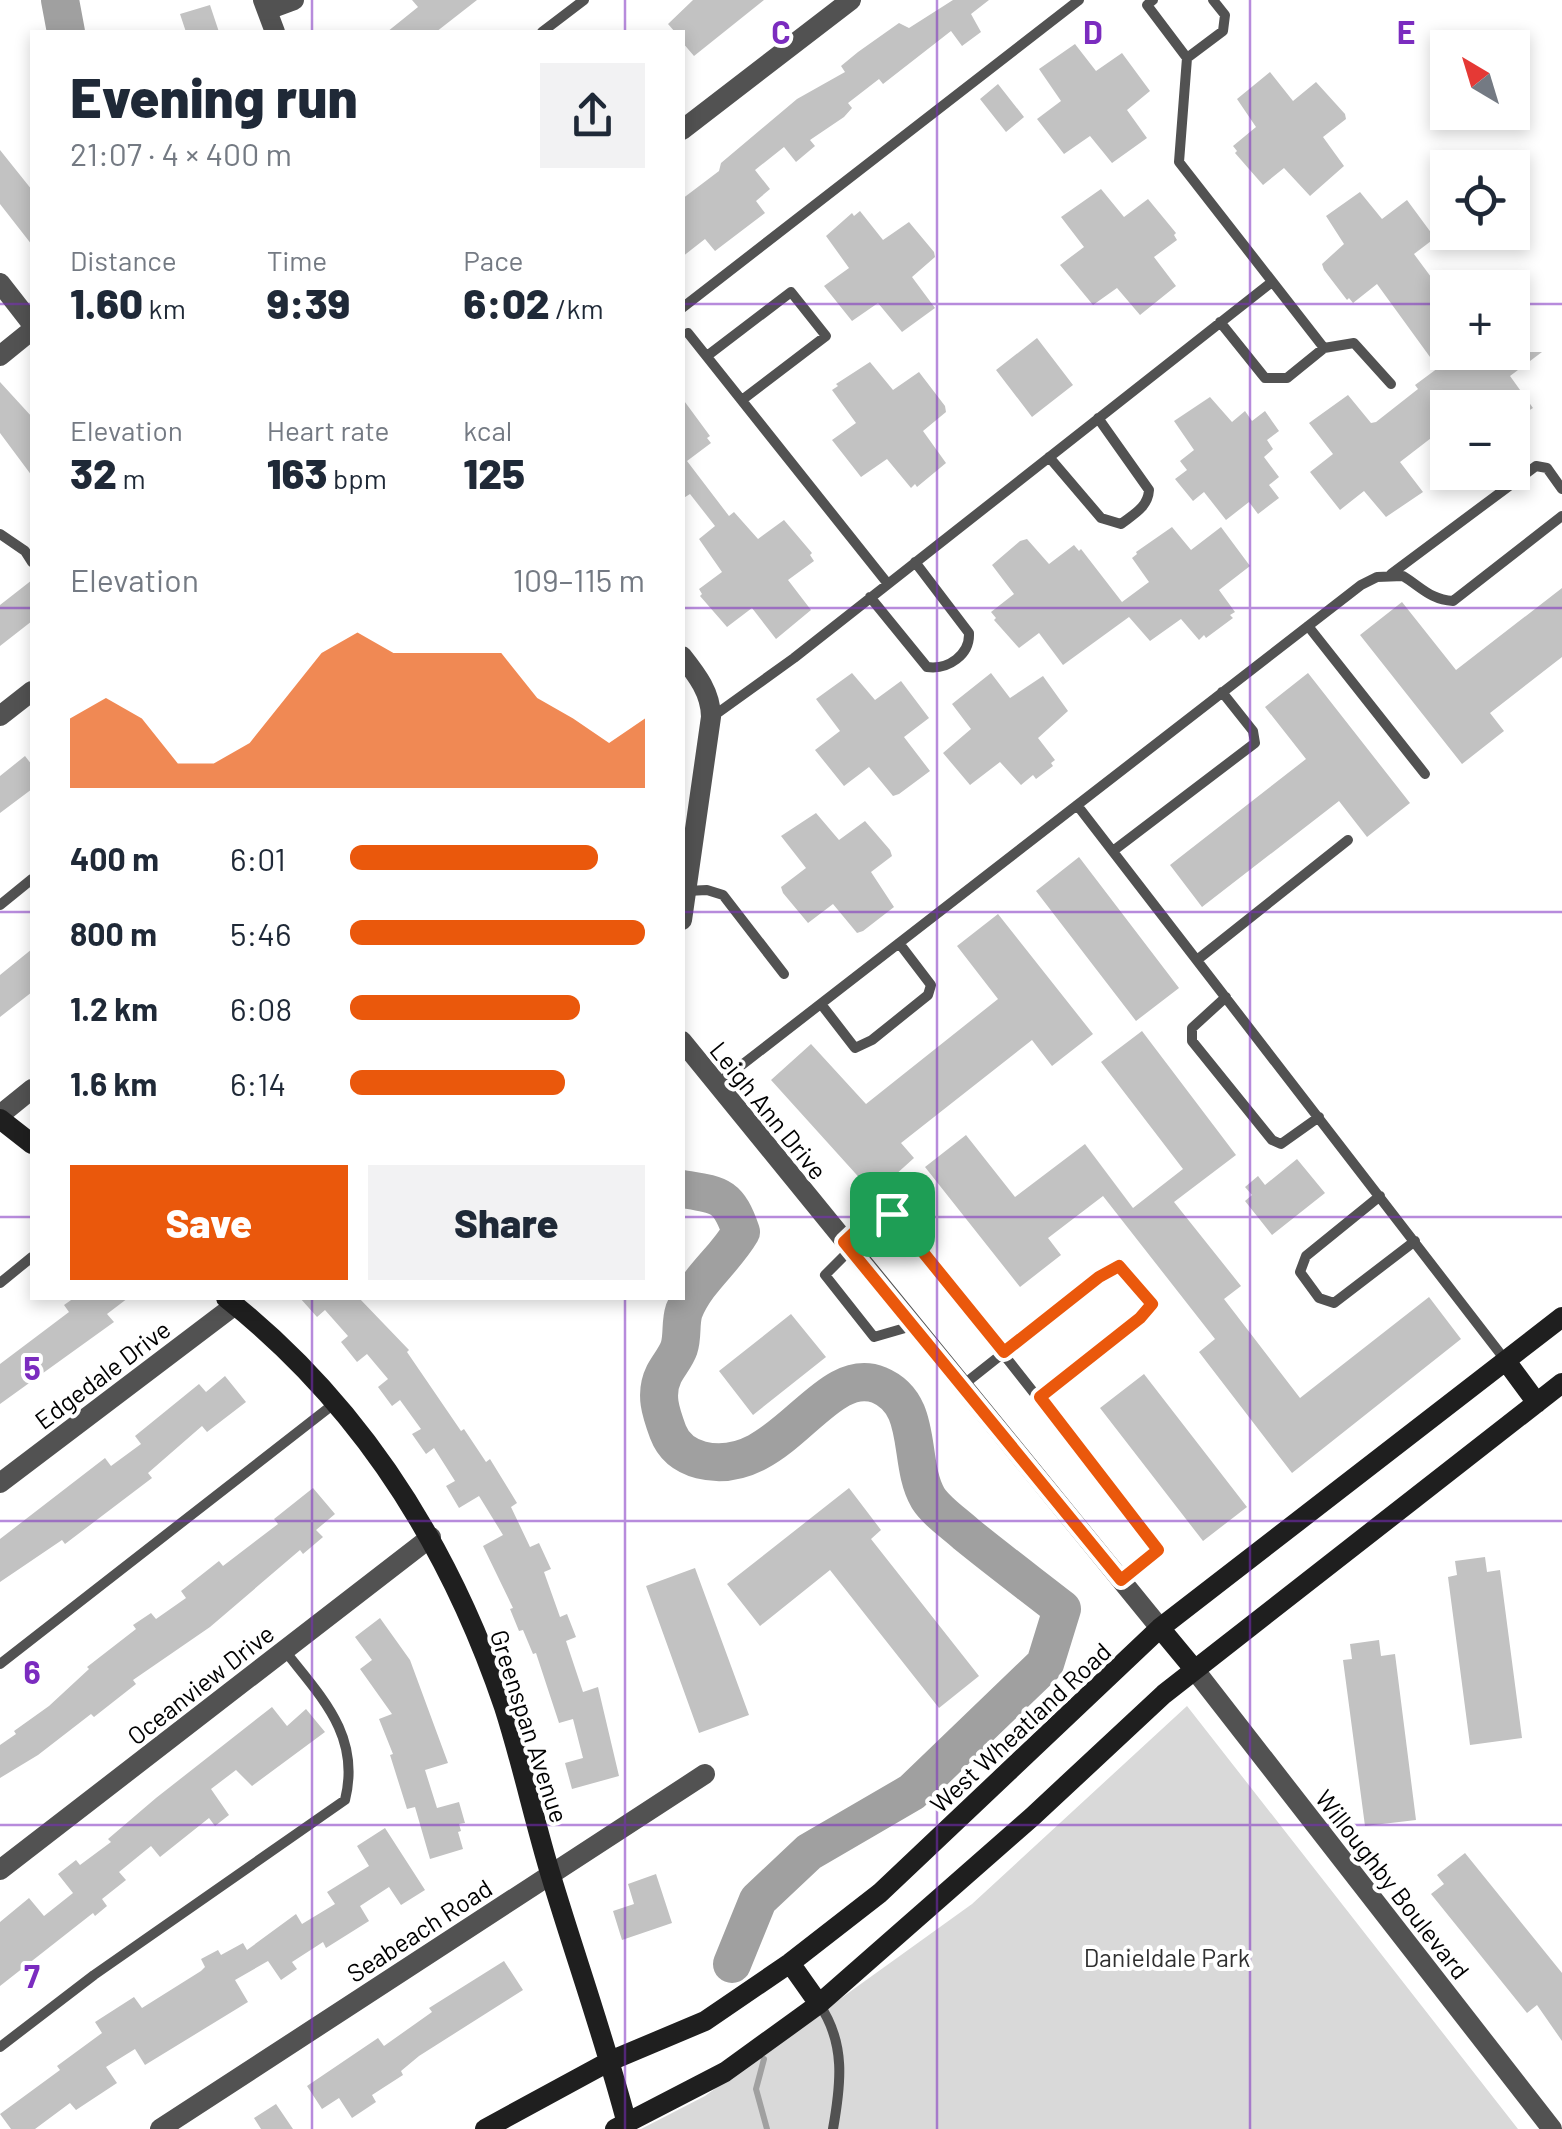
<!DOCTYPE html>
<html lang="en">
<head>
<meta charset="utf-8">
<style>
  :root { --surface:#fff; --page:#f2f2f3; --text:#1f2937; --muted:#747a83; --accent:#ea580c }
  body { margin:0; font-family:Barlow,sans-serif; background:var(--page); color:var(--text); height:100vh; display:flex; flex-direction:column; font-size:38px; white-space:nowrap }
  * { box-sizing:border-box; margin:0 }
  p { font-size:32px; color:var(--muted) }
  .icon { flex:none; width:55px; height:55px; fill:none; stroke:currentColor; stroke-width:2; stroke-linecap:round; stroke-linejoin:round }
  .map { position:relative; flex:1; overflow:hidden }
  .side { position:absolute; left:30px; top:30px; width:655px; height:1270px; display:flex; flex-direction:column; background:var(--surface); border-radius:0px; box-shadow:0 5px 15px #0003 }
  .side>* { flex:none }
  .needle { width:65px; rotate:322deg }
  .tools { position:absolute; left:1430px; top:30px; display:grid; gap:20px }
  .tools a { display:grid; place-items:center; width:100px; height:100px; border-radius:0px; background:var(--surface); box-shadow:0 5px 15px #0003; font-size:50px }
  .pin { position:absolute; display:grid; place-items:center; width:85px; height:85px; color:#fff; margin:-42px; border-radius:20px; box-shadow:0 5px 15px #0006 }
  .round { display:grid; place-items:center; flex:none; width:105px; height:105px; border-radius:0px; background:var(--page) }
  .head { display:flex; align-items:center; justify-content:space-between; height:170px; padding:0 40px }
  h1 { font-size:55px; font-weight:800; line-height:75px }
  .figures { display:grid; grid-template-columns:repeat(3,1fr); gap:15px; height:170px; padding:10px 40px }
  .figures div { display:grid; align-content:center }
  .figures b { font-size:42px; font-weight:800 }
  .figures small { font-size:28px; font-weight:400 }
  .figures p { font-size:28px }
  .chart { height:280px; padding:20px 40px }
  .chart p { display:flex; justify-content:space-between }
  .chart svg { width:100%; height:180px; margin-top:10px; fill:var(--accent); opacity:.7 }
  .primary-button { display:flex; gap:20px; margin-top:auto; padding:20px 40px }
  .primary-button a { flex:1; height:115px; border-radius:0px; background:var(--accent); color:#fff; font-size:40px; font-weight:800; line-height:115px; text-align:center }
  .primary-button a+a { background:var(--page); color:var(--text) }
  ul { padding:0 40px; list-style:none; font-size:32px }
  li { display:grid; grid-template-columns:160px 120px 1fr; align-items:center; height:75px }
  li i { height:25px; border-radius:12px; background:var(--accent) }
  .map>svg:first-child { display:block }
  .green { fill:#d9d9d9 }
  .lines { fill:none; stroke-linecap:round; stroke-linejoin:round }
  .stream { stroke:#a0a0a0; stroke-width:6 }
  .river { stroke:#a0a0a0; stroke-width:38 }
  .building { fill:#c2c2c2 }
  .lane { stroke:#525252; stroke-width:10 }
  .street { stroke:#525252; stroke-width:20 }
  .secondary { stroke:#1f1f1f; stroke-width:20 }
  .route-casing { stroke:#fff; stroke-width:20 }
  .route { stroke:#ea580c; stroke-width:12 }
  .grid { fill:none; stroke:#7b2cbf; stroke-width:2.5; stroke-opacity:0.55 }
  .labels { text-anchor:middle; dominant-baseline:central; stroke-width:8; stroke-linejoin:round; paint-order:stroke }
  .street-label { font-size:25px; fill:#000; stroke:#fff }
  .park-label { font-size:25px; fill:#303030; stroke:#fff }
  .grid-label { font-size:32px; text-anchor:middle; font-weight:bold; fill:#7b2cbf; stroke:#fff; stroke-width:8; stroke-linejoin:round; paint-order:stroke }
</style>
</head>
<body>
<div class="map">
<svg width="1562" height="2129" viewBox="0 0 1562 2129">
  <rect width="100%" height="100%" fill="#fff"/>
  <!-- green -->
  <path class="green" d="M1187 1706 1518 2129H641L705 2096 972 1904Z"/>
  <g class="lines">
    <!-- stream -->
    <path class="stream" d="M764 2059 756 2089 767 2129"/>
    <!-- river -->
    <path class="river" d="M60 0 66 32
      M682 1189C719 1195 728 1194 741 1232 724 1261 697 1279 684 1311 680 1323 683 1336 679 1348 676 1357 668 1366 664 1374 654 1394 661 1413 668 1432 674 1448 686 1456 701 1460 781 1480 822 1362 879 1385 925 1404 907 1462 928 1498 937 1512 954 1523 966 1534 998 1560 1030 1584 1062 1609L1045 1664 912 1792 809 1852 758 1900 732 1964"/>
  </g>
  <!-- building -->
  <path class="building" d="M412 0H477L436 32H387L418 7Z
    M693 0H764L694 56 682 42V32H675L668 24Z
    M953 0H989L971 14 981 32 962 46 951 31 883 84 879 79 848 103 852 108 844 117 810 140 815 146 796 162 784 147 755 170 770 189 756 201 765 213 715 251 705 239 682 257V199L719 171 721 163 797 99 845 72 841 66 858 52 899 23 909 28Z
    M210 5 219 32H186L180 14Z
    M1075 44 1096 71 1122 53 1150 91 1127 110 1147 138 1112 163 1090 136 1064 154 1037 119 1061 101 1039 69Z
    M1270 72 1293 101 1316 82 1345 114 1346 119 1323 137 1344 166 1310 196 1284 168 1263 185 1235 153 1237 151 1233 146 1256 127 1237 99Z
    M998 84 1024 117 1006 132 980 99Z
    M0 150 32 190V245L0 204Z
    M1101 189 1124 217 1148 199 1176 233 1174 235 1177 240 1154 257 1176 286 1140 315 1117 288 1093 305 1060 265 1084 247 1061 217Z
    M1360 192 1382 219 1407 200 1435 238 1414 254 1448 300V352H1542L1510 376 1533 408 1512 421V408H1448V425L1400 462 1423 492 1386 517 1364 491 1340 510 1310 472 1333 454 1309 423 1348 395 1371 423 1376 422 1418 389 1415 385 1438 368 1377 284 1353 303 1349 298 1347 300 1324 270 1322 264 1344 244 1326 216Z
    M860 211 883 240 909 222 934 252 935 257 912 277 935 308 902 332 878 303 852 321 824 286 849 268 826 236 852 213 854 216Z
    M1037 338 1073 385 1032 417 996 370Z
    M870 362 893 390 919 372 945 406 946 412 923 431 946 463 917 487 915 484 911 488 887 459 861 477 832 440 856 423 832 390 838 386 836 384Z
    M0 382 32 417V476L0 433Z
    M1210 397 1232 422 1245 411 1252 421 1265 411 1279 431 1267 440 1273 449 1264 457 1279 477 1269 485 1279 498 1258 514 1249 502 1226 520 1204 492 1193 501 1175 479 1187 470 1180 461 1194 450 1174 421Z
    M682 398 710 436 707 438 711 443 687 461 729 516 734 512 758 539 784 520 812 553 810 555 814 561 788 580 811 610 776 639 752 608 727 627 700 596 702 594 699 589 722 572 699 539 715 526 690 494 682 499Z
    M1172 527 1191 550 1221 527 1250 566 1219 590 1235 612 1230 615 1233 618 1206 638 1204 635 1199 640 1181 619 1150 641 1129 617 1063 665 1039 633 1019 648 994 620 996 618 991 612 1014 594 992 565 1020 541 1027 539 1049 564 1074 545 1079 551 1081 549 1122 602 1149 582 1132 558 1137 554 1136 552Z
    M32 580V621L0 646V605Z
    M1562 588V657L1490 713 1504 731 1462 764 1360 635 1402 602 1456 670Z
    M852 673 875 700 901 681 929 718 904 737 930 771 899 794 893 796 869 767 844 786 815 750 840 731 816 699Z
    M991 673 1010 698 1043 676 1068 711 1038 738 1055 760 1051 763 1053 766 1036 779 1033 775 1021 785 1000 762 970 785 943 753 971 729 952 704Z
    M1308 673 1410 803 1367 837 1339 801 1202 907 1170 865 1306 759 1265 707Z
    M25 756 32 765V789L0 813V776Z
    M816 813 839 840 865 821 890 850 892 856 871 872 894 907 863 931 857 933 833 904 808 923 783 893 781 887 806 868 781 836Z
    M1079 857 1179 988 1136 1021 1036 891Z
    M998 914 1093 1034 1052 1066 1032 1040 901 1143 914 1158 874 1194 771 1080 811 1044 866 1104 998 999 957 946Z
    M32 949V992L0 1017V975Z
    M1142 1031 1236 1155 1174 1202 1241 1286 1224 1299 1300 1398 1429 1297 1461 1339 1292 1473 1199 1352 1215 1339 1103 1196 1048 1238 1061 1255 1020 1287 925 1167 966 1135 1015 1197 1085 1144 1133 1208 1183 1169 1101 1062Z
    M1297 1159 1325 1193 1272 1235 1245 1201 1252 1195 1245 1187 1258 1176 1265 1185Z
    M74 1298H128L107 1314 114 1322 0 1404V1364L69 1312 64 1305Z
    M300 1298H359L409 1350 407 1352 461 1431 464 1429 486 1462 490 1459 517 1503 511 1507 530 1547 539 1543 551 1569 544 1572 560 1617 567 1614 576 1637 566 1641 583 1692 598 1687 619 1776 572 1789 565 1763 583 1758 573 1719 559 1723 536 1653 533 1654 523 1630 519 1631 510 1609 513 1608 483 1546 503 1535 479 1496 459 1508 446 1486 455 1481 434 1448 426 1454 412 1434 421 1429 400 1400 392 1406 378 1387 388 1379 367 1354 357 1362 341 1342 348 1336 325 1310 317 1317Z
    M791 1314 826 1357 753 1415 719 1371Z
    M1144 1374 1247 1507 1203 1541 1100 1408Z
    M225 1376 246 1402 207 1432 202 1426 148 1473 152 1478 65 1544 62 1540 0 1582V1539L105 1458 111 1466 141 1444 135 1436 199 1384 206 1392Z
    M313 1488 335 1514 316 1530 323 1537 303 1554 300 1550 210 1627 133 1680 136 1684 94 1717 91 1714 38 1755 0 1778V1745L16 1734 14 1731 49 1706 89 1669 87 1667 136 1629 133 1625 151 1613 156 1619 186 1598 181 1591 219 1561 223 1566 278 1524 274 1519Z
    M849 1488 881 1530 871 1539 979 1676 939 1708 830 1570 760 1626 727 1584Z
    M1485 1557 1487 1572 1500 1570 1522 1738 1470 1745 1448 1577 1457 1575 1455 1561Z
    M695 1568 749 1715 699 1733 646 1586Z
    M380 1618 410 1660 448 1763 425 1770 437 1808 459 1802 465 1823 459 1824 461 1831 458 1832 463 1849 430 1859 415 1807 407 1809 390 1755 393 1754 379 1719 392 1714 360 1669 372 1660 355 1637Z
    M1379 1640 1381 1656 1395 1654 1416 1820 1365 1826 1343 1660 1352 1659 1350 1644Z
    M272 1707 287 1726 306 1709 325 1732 252 1786 236 1770 211 1789 229 1815 215 1826 209 1818 160 1857 151 1846 119 1872 126 1880 102 1899 107 1906 95 1916 93 1913 0 1986V1922L29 1898 44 1916 73 1893 58 1874 76 1860 80 1865 111 1842 108 1839 156 1798Z
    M385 1828 425 1890 401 1905 389 1887 360 1906 369 1921 326 1948 323 1942 292 1962 297 1969 281 1980 268 1961 235 1980 248 2002 145 2065 135 2049 106 2067 117 2083 76 2110 70 2103 35 2129H11L0 2114 60 2070 57 2066 102 2033 95 2022 134 1997 142 2008 201 1971 205 1967 201 1959 218 1950 221 1955 243 1943 247 1950 296 1914 302 1924 335 1904 327 1892 369 1866 357 1846Z
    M1465 1853 1562 1973V2041L1537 2005 1527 2013 1431 1894 1444 1884 1437 1875Z
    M656 1874 672 1923 622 1940 613 1911 634 1904 628 1884Z
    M504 1961 523 1990 419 2056 401 2071 403 2075 372 2095 376 2102 352 2118 339 2098 322 2109 307 2086 378 2038 384 2046 432 2012 429 2008Z
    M276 2104 293 2129H261L254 2118Z"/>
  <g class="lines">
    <!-- lane -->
    <path class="lane" d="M1153 0 1147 5 1187 58
      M1213 0 1225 15 1223 31 1187 58 1179 162 1324 348
      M542 32 584 0
      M682 308 1079 0
      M1220 322 1265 378H1287L1324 348 1354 343 1391 384
      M688 333 888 584
      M707 356 791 292 826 336 742 400
      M1049 457 1101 518 1121 524C1134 514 1148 507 1149 490L1098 418
      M0 534 25 551 32 562
      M1391 574 1536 466 1547 468 1562 489
      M870 597 927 667C948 670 970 655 969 633L915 562
      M1308 626 1425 774
      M712 717 794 658 1272 282
      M1077 805 1506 1361
      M1113 851 1255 743 1253 731 1222 692
      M687 891 707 890 723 895 784 974
      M0 905 32 879
      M1197 960 1348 840
      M1226 997 1192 1028V1041L1272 1140 1281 1144 1319 1117
      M821 1004 855 1048 872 1040 928 995 931 985 899 943
      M716 1085 1361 585 1377 577 1403 576C1421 587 1431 600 1453 601L1562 516
      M1380 1196 1306 1256 1300 1272 1319 1298 1334 1303 1415 1241
      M844 1242 862 1225 892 1213 1158 1550 1121 1580
      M850 1250 825 1275 874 1337 912 1326
      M0 1283 32 1257
      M963 1385 1099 1277 1119 1266 1152 1304 1140 1318 1040 1397
      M0 1664 335 1403
      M819 2004C846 2043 841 2084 833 2129
      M0 2047 94 1975 345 1800C361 1736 322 1698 285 1651"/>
    <!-- street -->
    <path class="street" d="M263 0 275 32
      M267 10 294 0
      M682 130 851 0
      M0 283 32 324
      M0 356 32 330
      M682 656C697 675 711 693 711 717L682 920
      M0 716 32 691
      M682 1041 1160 1628
      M0 1115 32 1089
      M0 1483 235 1305
      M1194 1669 1552 2129
      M0 1870 431 1537
      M160 2129 705 1774"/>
    <!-- secondary -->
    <path class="secondary" d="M0 1119 32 1144
      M226 1298C360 1404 449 1545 504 1707 522 1763 534 1820 551 1876 576 1959 605 2040 627 2124
      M1506 1361 1537 1403
      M1160 1628 1194 1669
      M790 1963 819 2004
      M485 2129 610 2061 705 2021 790 1963 880 1893 1160 1628 1562 1317
      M615 2129 725 2072 819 2004 1032 1817 1164 1694 1562 1383"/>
  </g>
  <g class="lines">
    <!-- route casing -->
    <g class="route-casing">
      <path id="route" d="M892 1214 1004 1352 1099 1277 1119 1266 1152 1304 1140 1318 1040 1397 1158 1550 1121 1580 844 1242 862 1225Z"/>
    </g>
    <!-- route -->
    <use href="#route" class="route"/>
  </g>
  <!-- grid -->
  <path class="grid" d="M312 0V32M625 0V32M937 0V2129M1250 0V2129M0 304H32M682 304H1448M1512 304H1562M0 608H32M682 608H1562M0 912H32M682 912H1562M0 1217H32M682 1217H1562M312 1298V2129M625 1298V2129M0 1521H1562M0 1825H1562"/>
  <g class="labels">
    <!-- street labels -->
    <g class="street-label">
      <text transform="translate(769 1110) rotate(51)">Leigh Ann Drive</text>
      <text transform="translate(102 1374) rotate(-37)">Edgedale Drive</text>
      <text transform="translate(200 1684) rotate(-38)">Oceanview Drive</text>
      <text transform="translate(530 1726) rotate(72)">Greenspan Avenue</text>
      <text transform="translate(1020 1727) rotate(-43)">West Wheatland Road</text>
      <text transform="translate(1393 1884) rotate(52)">Willoughby Boulevard</text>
      <text transform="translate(419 1930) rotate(-33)">Seabeach Road</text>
    </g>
    <!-- park labels -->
    <g class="park-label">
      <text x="1167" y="1957">Danieldale Park</text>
    </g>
  </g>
  <g class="grid-label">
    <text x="781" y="44">C</text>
    <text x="1093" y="44">D</text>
    <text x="1406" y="44">E</text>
    <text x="32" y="1380">5</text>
    <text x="32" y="1684">6</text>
    <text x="32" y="1988">7</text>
  </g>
</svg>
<div class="tools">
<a><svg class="needle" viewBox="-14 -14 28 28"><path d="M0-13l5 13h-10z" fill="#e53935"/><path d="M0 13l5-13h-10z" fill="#747a83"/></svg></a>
<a><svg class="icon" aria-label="locate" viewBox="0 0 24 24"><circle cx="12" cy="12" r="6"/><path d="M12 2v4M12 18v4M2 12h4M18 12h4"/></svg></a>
<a>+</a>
<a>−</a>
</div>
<div class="pin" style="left:892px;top:1214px;background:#1e9e55"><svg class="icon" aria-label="arrive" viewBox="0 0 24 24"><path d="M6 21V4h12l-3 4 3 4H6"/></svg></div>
<section class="side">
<div class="head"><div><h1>Evening run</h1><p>21:07 · 4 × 400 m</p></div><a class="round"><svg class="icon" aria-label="share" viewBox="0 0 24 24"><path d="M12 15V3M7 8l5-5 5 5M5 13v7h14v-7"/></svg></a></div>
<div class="figures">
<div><p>Distance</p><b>1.60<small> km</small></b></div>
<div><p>Time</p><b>9:39</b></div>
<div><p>Pace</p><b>6:02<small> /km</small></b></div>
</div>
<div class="figures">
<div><p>Elevation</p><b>32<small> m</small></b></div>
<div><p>Heart rate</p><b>163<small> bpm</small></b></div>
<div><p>kcal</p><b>125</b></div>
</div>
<div class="chart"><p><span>Elevation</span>109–115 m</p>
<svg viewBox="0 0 160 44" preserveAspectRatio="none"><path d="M0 44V27L10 22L20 27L30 38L40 38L50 33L60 22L70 11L80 6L90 11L100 11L110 11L120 11L130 22L140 27L150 33L160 27V44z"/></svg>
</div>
<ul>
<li><b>400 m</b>6:01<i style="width:84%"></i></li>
<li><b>800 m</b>5:46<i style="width:100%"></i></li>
<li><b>1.2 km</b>6:08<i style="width:78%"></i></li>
<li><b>1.6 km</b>6:14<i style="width:73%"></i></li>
</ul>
<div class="primary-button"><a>Save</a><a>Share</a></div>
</section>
</div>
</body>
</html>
